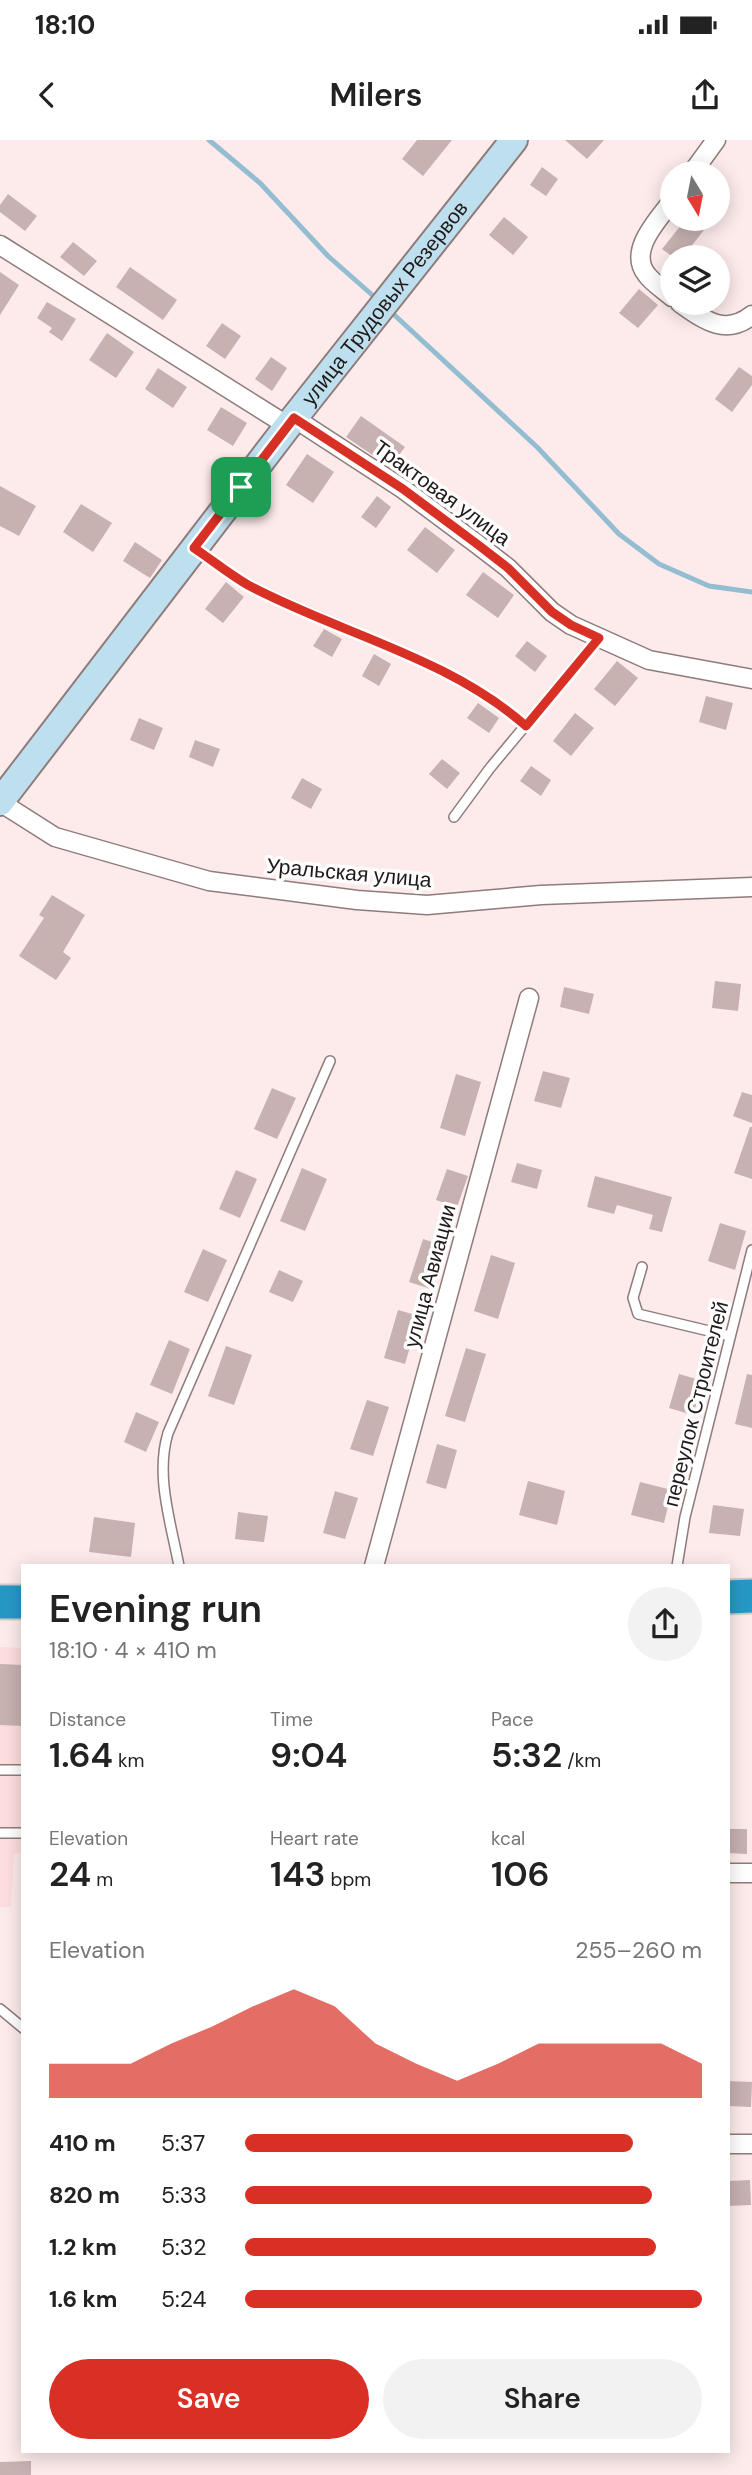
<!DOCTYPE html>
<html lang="en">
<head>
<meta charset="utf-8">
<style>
  :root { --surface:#fff; --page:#f2f2f2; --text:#222; --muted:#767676; --accent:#d93025 }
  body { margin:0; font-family:"DM Sans",sans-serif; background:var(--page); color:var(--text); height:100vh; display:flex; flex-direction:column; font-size:26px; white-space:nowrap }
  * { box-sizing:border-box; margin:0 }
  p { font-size:23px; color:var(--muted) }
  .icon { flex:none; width:38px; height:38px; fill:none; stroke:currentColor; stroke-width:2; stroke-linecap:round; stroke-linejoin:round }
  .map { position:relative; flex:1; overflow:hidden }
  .sheet { position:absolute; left:21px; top:1424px; width:709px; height:889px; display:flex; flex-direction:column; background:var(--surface); border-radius:0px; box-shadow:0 4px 18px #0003 }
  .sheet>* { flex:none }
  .needle { width:46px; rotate:170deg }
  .buttons { position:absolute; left:660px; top:21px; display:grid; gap:14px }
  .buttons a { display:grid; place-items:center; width:70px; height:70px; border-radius:50%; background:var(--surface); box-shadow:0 4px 18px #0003; font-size:35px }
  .pin { position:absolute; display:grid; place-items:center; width:60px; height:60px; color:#fff; margin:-30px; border-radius:14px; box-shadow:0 4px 10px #0006 }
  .round { display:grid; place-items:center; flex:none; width:74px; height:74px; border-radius:37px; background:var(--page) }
  .head { display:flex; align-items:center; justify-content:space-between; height:119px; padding:0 28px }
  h1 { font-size:38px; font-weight:600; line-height:52px }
  .stats { display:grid; grid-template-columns:repeat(3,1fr); gap:10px; height:119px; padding:7px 28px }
  .stats div { display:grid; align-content:center }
  .stats b { font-size:35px; font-weight:600 }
  .stats small { font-size:19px; font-weight:400 }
  .stats p { font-size:19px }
  .chart { height:196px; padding:14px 28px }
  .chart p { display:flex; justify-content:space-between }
  .chart svg { width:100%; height:126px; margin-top:7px; fill:var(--accent); opacity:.7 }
  .action { display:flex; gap:14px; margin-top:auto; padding:14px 28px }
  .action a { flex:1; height:80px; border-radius:42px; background:var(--accent); color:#fff; font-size:28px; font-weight:600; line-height:80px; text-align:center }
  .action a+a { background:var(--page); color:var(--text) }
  ul { padding:0 28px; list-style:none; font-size:23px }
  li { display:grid; grid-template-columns:112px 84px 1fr; align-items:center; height:52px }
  li i { height:18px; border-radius:9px; background:var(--accent) }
  .status { display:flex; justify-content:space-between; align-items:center; height:49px; padding:0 35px; background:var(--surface); direction:ltr }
  .status svg { height:19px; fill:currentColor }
  header { display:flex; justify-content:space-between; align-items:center; height:91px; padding:0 28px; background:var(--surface); font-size:32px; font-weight:600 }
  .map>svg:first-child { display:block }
  .built { fill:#fddddd }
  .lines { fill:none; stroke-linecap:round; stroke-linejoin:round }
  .stream { stroke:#95bdd2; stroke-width:5 }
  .building { fill:#c7b1b1 }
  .lane-casing { stroke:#8f7b7b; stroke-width:12 }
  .street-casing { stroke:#8f7b7b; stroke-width:21 }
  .secondary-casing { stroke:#8f7b7b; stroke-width:30 }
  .highway-casing { stroke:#cecccc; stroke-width:37 }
  .lane { stroke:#fff; stroke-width:9 }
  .street { stroke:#fff; stroke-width:18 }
  .secondary { stroke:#bee0ee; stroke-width:26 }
  .highway { stroke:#2798c6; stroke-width:33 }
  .route-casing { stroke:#fff; stroke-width:14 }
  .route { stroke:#d93025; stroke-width:9 }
  .labels { text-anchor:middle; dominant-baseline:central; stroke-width:7; stroke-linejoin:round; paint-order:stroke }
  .street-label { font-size:21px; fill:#211919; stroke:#fdfdfd }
</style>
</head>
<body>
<div class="status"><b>18:10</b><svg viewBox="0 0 49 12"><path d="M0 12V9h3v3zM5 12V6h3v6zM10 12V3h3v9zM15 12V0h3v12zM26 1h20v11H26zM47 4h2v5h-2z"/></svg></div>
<header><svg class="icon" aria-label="back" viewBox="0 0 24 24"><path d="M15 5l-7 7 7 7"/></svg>Milers<svg class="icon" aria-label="share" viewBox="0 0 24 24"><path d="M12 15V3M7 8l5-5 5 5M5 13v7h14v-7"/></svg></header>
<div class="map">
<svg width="752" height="2335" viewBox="0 0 752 2335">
  <rect width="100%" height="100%" fill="#fdebeb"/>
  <!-- built -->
  <path class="built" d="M0 1507 23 1508V1713L14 1714 11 1767H0Z"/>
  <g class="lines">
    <!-- stream -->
    <path class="stream" d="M209 0 260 43 328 116 379 161
      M389 170 537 307 619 394 659 424 709 446 752 452"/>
  </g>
  <!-- building -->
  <path class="building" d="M417 0H452L423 36 402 19Z
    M565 0H604L587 19Z
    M542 27 558 39 546 56 530 45Z
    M8 54 37 76 25 91 0 72V65Z
    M504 77 528 97 513 115 489 95Z
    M686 79 704 90 683 117H673L662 109Z
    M73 102 97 121 84 136 60 117Z
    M130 127 177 160 163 180 116 147Z
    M0 132 19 145 0 175Z
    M639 149 658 165 638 188 619 173Z
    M47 162 76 179 62 201 49 192 52 188 37 178Z
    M222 183 241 196 225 219 206 206Z
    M107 193 134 212 116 238 89 220Z
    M271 217 287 228 272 251 255 239Z
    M739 227 752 236V245L732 272 715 259Z
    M158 228 187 247 173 268 145 249Z
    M221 267 247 283 233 306 207 290Z
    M361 276 405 307 390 327 346 297Z
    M307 314 334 332 313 363 286 345Z
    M0 346 36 366 19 396 0 386Z
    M377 356 391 367 376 388 361 377Z
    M81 364 112 383 93 412 63 392Z
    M425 387 455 410 437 433 407 410Z
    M135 402 162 420 150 438 123 421Z
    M483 432 514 455 498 478 466 455Z
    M226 442 244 457 223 483 205 469Z
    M324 489 342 499 332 517 313 506Z
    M527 501 547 516 535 532 515 516Z
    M374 514 391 524 379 546 362 536Z
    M617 521 638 538 615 566 594 549Z
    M706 556 733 563 726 590 699 582Z
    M478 563 499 578 489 593 467 578Z
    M575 573 594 588 571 616 553 601Z
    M139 578 163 588 154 610 130 600Z
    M195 600 220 609 213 627 189 617Z
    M442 619 460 633 447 649 429 634Z
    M531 626 551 640 541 656 520 641Z
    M302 638 322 649 311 669 291 658Z
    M52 755 85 775 63 812 71 818 56 840 19 816 44 778 39 775Z
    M715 841 741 844 738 871 712 868Z
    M564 847 594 854 589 874 560 867Z
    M543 931 570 938 561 968 534 961Z
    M456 934 481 942 465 996 440 988Z
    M272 948 296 958 277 999 254 989Z
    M742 952 752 955V983L733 976Z
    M750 987H752V1039L734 1033Z
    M517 1023 542 1030 537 1049 511 1042Z
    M302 1028 327 1039 305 1091 280 1081Z
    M447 1029 468 1036 457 1067 436 1060Z
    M236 1030 257 1039 240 1078 219 1069Z
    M595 1036 672 1057 662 1092 649 1089 653 1075 617 1065 614 1074 587 1067Z
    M720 1083 746 1091 735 1130 708 1121Z
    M423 1099 445 1106 431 1149 409 1142Z
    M203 1109 227 1120 208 1162 184 1152Z
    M491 1115 515 1123 498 1179 474 1171Z
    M279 1130 303 1141 293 1162 269 1152Z
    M398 1170 419 1176 405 1224 384 1218Z
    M169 1200 190 1209 172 1254 150 1245Z
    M226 1206 252 1215 234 1265 208 1256Z
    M466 1208 486 1214 465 1282 445 1276Z
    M679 1234 703 1241 693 1275 669 1268Z
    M747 1234 752 1235V1288L735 1284Z
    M367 1260 389 1267 373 1316 350 1309Z
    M136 1272 159 1282 146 1312 124 1302Z
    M437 1304 457 1310 446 1349 426 1343Z
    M528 1341 565 1351 557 1385 519 1375Z
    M640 1342 672 1350 664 1383 631 1375Z
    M335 1351 358 1358 345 1399 323 1393Z
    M713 1365 744 1369 740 1396 709 1393Z
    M238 1372 268 1376 264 1402 235 1399Z
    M94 1377 135 1383 131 1417 89 1412Z
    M0 1524 23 1525V1586L0 1585Z
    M728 1689H747V1714L728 1713Z
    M728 1941 752 1942 751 1967 728 1966Z
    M750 2040 751 2065 728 2066V2041Z
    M31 2321V2335H0V2322Z"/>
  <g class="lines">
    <!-- lane casing -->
    <g class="lane-casing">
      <path id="lane" d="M196 409C213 421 231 436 249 445 338 491 450 519 526 586
        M454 677 490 628 599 497
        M642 1127 633 1158 638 1174 730 1196
        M179 1426C171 1383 155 1336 168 1293L330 921
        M677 1426 685 1377 752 1110
        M0 1630H23
        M0 1693H23
        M0 1869 23 1888"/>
    </g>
    <!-- street casing -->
    <g class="street-casing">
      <path id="street" d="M692 33 716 0
        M672 61C658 80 627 111 647 135 653 143 664 150 672 157
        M0 105 288 286
        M680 163C703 179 725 197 752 175
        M294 278 403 349 477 404 508 428 552 472 571 485 649 520 752 539
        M0 662 55 697 209 741 357 760 427 765 541 755 752 747
        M374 1426 529 858
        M728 1733H752
        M728 2004H752"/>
    </g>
    <!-- secondary casing -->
    <g class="secondary-casing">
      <g id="secondary">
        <path id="s1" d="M0 662 294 278 514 0"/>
      </g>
    </g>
    <!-- highway casing -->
    <g class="highway-casing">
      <path id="highway" d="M728 1457 752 1456
        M0 1462H23"/>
    </g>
    <!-- lane -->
    <use href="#lane" class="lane"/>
    <!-- street -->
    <use href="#street" class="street"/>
    <!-- secondary -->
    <use href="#secondary" class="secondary"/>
    <!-- highway -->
    <use href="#highway" class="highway"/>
  </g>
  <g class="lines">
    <!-- route casing -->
    <g class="route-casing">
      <path id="route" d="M294 278 403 349 477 404 508 428 552 472 571 485 599 498 526 586C448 517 338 493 248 445 229 434 212 420 194 408Z"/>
    </g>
    <!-- route -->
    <use href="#route" class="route"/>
  </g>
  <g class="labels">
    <!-- street labels -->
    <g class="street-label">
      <text stroke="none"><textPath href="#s1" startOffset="630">улица Трудовых Резервов</textPath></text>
      <text transform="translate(442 353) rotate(36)">Трактовая улица</text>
      <text transform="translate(349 733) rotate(5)">Уральская улица</text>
      <text transform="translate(430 1136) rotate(-75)">улица Авиации</text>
      <text transform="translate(696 1264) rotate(-76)">переулок Строителей</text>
    </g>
  </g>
</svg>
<div class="buttons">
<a><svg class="needle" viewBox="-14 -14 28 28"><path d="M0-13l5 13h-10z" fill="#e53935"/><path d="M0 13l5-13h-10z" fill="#767676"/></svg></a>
<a><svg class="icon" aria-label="layers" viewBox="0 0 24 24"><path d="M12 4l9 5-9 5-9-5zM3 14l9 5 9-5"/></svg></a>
</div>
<div class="pin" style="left:241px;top:347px;background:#1e9e55"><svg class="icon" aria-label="arrive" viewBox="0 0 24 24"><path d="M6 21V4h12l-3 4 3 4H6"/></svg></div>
<section class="sheet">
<div class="head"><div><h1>Evening run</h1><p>18:10 · 4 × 410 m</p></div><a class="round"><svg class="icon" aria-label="share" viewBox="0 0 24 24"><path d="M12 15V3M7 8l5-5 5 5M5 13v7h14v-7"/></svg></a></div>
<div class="stats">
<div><p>Distance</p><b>1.64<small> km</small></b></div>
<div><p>Time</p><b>9:04</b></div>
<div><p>Pace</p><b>5:32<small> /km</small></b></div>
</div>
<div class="stats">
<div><p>Elevation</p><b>24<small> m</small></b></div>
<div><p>Heart rate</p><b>143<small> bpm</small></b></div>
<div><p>kcal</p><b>106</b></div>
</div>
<div class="chart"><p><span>Elevation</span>255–260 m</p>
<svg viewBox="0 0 160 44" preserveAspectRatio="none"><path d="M0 44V32L10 32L20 32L30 25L40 19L50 12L60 6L70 12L80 25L90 32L100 38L110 32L120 25L130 25L140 25L150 25L160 32V44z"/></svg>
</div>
<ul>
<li><b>410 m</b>5:37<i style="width:85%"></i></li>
<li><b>820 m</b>5:33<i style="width:89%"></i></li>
<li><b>1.2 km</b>5:32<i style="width:90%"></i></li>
<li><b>1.6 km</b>5:24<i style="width:100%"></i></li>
</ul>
<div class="action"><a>Save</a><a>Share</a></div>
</section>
</div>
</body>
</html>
